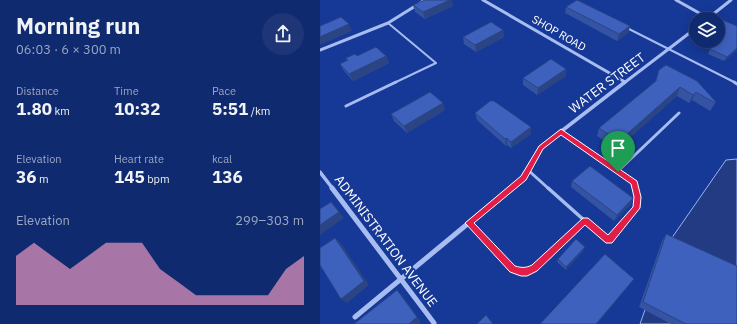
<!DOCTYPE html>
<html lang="en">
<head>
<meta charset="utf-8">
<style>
  :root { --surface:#102a70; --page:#1e3678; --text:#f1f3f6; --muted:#9ca7c3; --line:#304683; --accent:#e797bd }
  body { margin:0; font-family:"IBM Plex Sans",sans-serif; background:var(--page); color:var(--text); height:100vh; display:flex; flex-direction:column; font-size:15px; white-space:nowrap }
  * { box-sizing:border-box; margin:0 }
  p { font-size:13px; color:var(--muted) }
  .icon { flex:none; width:22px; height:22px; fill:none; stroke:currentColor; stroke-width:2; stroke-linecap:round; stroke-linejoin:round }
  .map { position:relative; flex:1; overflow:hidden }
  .side { display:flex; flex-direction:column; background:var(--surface); width:320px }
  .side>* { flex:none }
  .controls { position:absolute; left:369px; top:12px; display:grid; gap:8px }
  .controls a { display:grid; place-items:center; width:36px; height:36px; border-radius:50%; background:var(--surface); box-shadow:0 2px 10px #0003,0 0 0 1px var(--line); font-size:20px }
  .pin { position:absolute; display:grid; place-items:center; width:34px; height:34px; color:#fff; margin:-41px -17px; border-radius:50% 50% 50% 0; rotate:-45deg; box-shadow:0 0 4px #0007 }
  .pin .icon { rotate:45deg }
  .round { display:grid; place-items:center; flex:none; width:42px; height:42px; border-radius:21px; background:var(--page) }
  .summary { display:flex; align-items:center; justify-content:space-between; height:68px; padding:0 16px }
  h1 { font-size:22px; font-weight:700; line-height:30px }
  .metrics { display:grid; grid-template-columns:repeat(3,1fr); gap:6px; height:68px; padding:4px 16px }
  .metrics div { display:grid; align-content:center }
  .metrics b { font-size:17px; font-weight:700 }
  .metrics small { font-size:11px; font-weight:400 }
  .metrics p { font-size:11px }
  .chart { height:112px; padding:8px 16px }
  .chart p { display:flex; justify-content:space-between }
  .chart svg { width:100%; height:72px; margin-top:4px; fill:var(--accent); opacity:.7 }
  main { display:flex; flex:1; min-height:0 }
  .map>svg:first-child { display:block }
  .water { fill:#223b83; stroke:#9ab4f4 }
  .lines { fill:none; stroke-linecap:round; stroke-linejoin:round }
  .service-far2 { stroke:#a7bcf1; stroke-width:2 }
  .service-far1 { stroke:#a7bcf1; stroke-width:3 }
  .service { stroke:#a7bcf1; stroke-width:3.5 }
  .minor-far2 { stroke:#a7bcf1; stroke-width:3 }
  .minor-far1 { stroke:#a7bcf1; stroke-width:3.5 }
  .minor { stroke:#a7bcf1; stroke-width:5 }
  .wall { fill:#3553a3 }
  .shaded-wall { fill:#2b4484 }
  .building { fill:#3e61bd; stroke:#2b4484 }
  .route { fill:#e11d48; stroke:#fff; fill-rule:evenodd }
  .labels { text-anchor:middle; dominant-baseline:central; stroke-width:3.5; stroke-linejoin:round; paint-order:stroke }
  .far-street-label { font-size:11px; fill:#fff; stroke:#163896 }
  .street-label { font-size:13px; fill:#fff; stroke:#163896 }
</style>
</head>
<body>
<main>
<section class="side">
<div class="summary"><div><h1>Morning run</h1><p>06:03 · 6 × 300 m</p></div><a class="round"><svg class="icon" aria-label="share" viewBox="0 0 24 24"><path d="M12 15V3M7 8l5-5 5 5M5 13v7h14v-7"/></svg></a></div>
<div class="metrics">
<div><p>Distance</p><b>1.80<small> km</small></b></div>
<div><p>Time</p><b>10:32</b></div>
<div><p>Pace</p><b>5:51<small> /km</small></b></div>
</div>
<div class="metrics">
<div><p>Elevation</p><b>36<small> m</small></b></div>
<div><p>Heart rate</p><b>145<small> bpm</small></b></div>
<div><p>kcal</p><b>136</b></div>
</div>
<div class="chart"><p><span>Elevation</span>299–303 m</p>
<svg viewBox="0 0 160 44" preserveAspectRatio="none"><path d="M0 44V14L10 6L20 14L30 22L40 14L50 6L60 6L70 6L80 22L90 30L100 38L110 38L120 38L130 38L140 38L150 22L160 14V44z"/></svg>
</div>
</section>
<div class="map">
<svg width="417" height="324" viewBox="0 0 417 324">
  <rect width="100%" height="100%" fill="#163896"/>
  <!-- water -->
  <path class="water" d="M417 159V324H320L349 242 406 160Z"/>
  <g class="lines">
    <!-- service-far2 -->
    <path class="service-far2" d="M68 23 116 63 74 83
      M307 28 416 83"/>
    <!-- service-far1 -->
    <path class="service-far1" d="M414 82 417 84
      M26 106 76 82
      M241 131 314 183 315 189
      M208 170 229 189
      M298 171 359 113"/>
    <!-- service -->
    <path class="service" d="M265 221 289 240 317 208 315 188
      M149 223 193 269 204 271 215 268 265 221 228 188"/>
    <!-- minor-far2 -->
    <path class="minor-far2" d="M163 0 305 82
      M356 0 388 18
      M387 19 411 0
      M0 50 68 23 105 0
      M304 83 376 28"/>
    <!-- minor-far1 -->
    <path class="minor-far1" d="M0 172 13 189
      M190 189 203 178 221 147 305 82"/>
    <!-- minor -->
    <path class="minor" d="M12 188 114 323
      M35 317 191 188"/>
  </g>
  <!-- wall -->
  <path class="wall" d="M93 5 133 6 105 19 95 12Z
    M246 7 310 26 308 33 297 41 245 13Z
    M398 20 417 50 404 61 388 54 390 49 397 43 394 41H398Z
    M183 30 184 37 156 52 144 44 143 37Z
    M37 56H66L69 63 33 81 24 71 20 64 27 61 26 58Z
    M339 70 396 102 390 111 372 100 369 103 357 96 297 149 277 136 279 128 335 82Z
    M246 76 217 95 203 85V78Z
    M125 110 87 133 74 121 71 114Z
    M155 113 211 134 191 148 187 145 186 146 157 120Z
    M252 181 313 198 311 204 294 221 251 187Z
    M346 234 417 324H351L319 307 342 241Z
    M264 250 246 270 237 262 238 259Z"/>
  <!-- shaded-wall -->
  <path class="shaded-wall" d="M130 0H132L133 6 105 19 103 12Z
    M29 24 32 31 0 45V37Z
    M310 26 308 33 297 41 299 34Z
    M183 30 184 37 156 52 155 45Z
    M417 48V50L404 61 407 57Z
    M66 56 69 63 33 81 29 74Z
    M246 69V76L217 95 218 88Z
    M360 87 357 96 297 149 299 141Z
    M376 92 372 100 369 103 373 95Z
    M123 103 125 110 87 133 84 126Z
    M211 127V134L191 148V142Z
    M187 138V145L186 146 185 139Z
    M313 198 311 204 294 221 297 215Z
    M11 202 24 218 0 235V225Z
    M15 238 21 243 49 285 27 303 21 299Z
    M265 247 264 250 246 270V267Z
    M314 279 277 324H276Z
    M77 290 82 295 101 322 99 324H89Z"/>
  <!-- building -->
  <path class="building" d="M105 0H130L103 12 93 5Z
    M257 0 310 26 299 34 246 7Z
    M21 17 29 24 0 37V26Z
    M400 19 417 26V48L407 57 390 49 401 39 398 38V20Z
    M171 22 183 30 155 45 143 37Z
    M56 47 66 56 29 74 20 64 28 60 26 58 35 54 37 56Z
    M231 59 246 69 218 88 203 78Z
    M346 65 377 81 396 102 395 103 376 92 373 95 360 87 299 141 279 128 336 81 339 70Z
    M110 92 123 103 84 126 71 114Z
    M170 101H174L211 127 191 142 187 138 185 139 155 113Z
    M270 166 313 198 297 215 252 181Z
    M11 202 19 212 0 225V209Z
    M346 234 417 266V324H366L323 302Z
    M15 238 44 281 21 299 0 265V248Z
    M256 239 265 247 246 267 238 259Z
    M285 254 314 279 276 324H220Z
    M77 290 97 317 89 324H34Z
    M166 315 173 324H157Z"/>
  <!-- route -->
  <path class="route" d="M241 129 317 181 321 197 320 208 292 243H286L265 225 217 271 207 276H201L190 272 145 223 201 176 219 146ZM241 135 311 184 314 197 313 207 288 235 268 218H263L212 265C206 268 202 268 195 266L154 223 206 180 223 149Z"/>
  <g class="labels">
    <!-- far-street labels -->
    <g class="far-street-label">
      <text transform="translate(239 33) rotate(30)">SHOP ROAD</text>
    </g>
    <!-- street labels -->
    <g class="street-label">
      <text transform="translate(287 83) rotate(-37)">WATER STREET</text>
      <text transform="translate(66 241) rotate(53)">ADMINISTRATION AVENUE</text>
    </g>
  </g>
</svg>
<div class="controls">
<a><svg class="icon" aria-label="layers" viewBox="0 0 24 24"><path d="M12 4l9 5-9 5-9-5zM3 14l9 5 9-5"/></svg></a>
</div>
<div class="pin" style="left:298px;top:172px;background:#1e9e55"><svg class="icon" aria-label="arrive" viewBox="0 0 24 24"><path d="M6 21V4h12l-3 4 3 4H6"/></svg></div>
</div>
</main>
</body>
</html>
